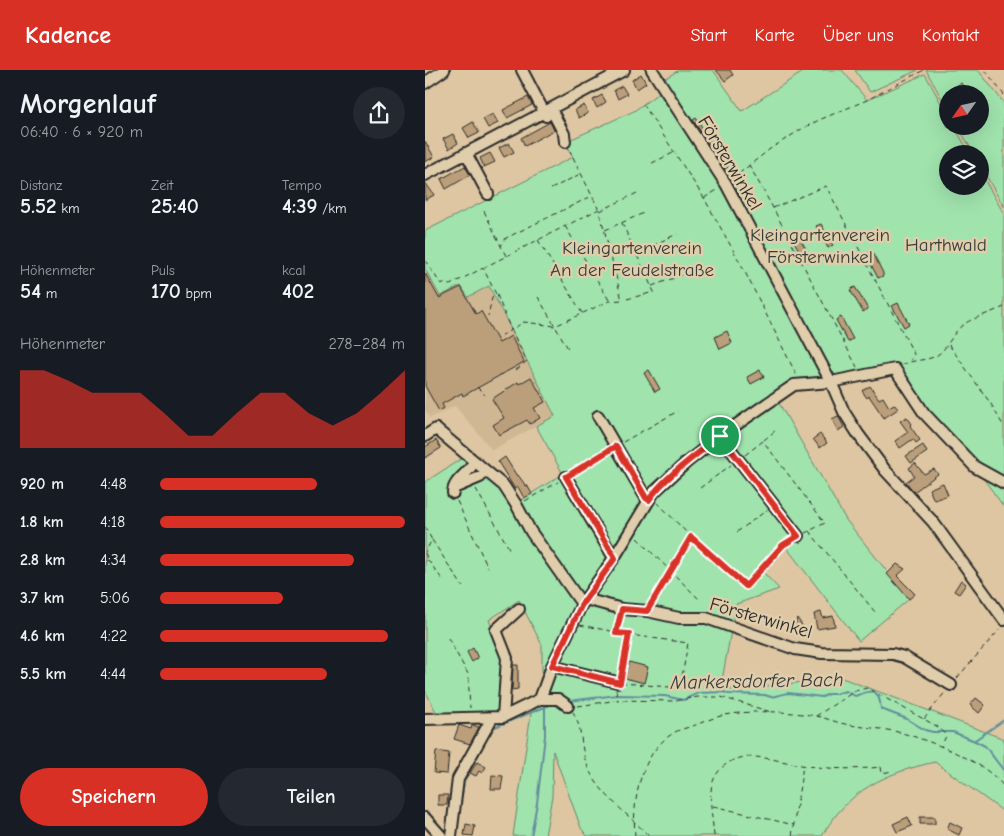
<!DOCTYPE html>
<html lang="de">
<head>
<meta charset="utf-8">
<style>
  :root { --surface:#171b24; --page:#242831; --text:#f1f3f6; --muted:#9ea1a6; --accent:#d93025 }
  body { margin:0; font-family:"Comic Neue",sans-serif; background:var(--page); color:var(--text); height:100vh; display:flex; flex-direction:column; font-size:19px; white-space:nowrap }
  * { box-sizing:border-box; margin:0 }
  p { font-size:16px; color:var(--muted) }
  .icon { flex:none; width:28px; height:28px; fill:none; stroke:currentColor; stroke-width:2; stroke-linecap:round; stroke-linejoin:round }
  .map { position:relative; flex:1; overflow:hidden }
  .panel { display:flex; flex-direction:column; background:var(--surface); width:425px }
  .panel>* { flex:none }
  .needle { width:32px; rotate:236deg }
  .fabs { position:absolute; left:514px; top:15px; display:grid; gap:10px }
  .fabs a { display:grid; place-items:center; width:50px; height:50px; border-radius:50%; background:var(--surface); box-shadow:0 5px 20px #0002; font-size:25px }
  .pin { position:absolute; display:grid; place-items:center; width:42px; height:42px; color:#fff; margin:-21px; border:2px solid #fff; border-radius:50%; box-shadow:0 1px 5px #0007 }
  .round { display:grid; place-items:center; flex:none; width:52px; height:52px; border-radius:26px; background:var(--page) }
  .headline { display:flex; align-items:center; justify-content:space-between; height:85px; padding:0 20px }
  h1 { font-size:28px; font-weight:800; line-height:38px }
  .metrics { display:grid; grid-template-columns:repeat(3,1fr); gap:8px; height:85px; padding:5px 20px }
  .metrics div { display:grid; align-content:center }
  .metrics b { font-size:21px; font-weight:800 }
  .metrics small { font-size:14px; font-weight:400 }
  .metrics p { font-size:14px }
  .chart { height:140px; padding:10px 20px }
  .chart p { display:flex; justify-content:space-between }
  .chart svg { width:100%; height:90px; margin-top:5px; fill:var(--accent); opacity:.7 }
  .primary-button { display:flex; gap:10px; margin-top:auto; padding:10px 20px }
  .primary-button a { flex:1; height:58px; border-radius:30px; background:var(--accent); color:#fff; font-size:20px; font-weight:800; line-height:58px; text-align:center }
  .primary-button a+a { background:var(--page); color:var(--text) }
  ul { padding:0 20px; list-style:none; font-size:16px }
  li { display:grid; grid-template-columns:80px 60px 1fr; align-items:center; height:38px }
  li i { height:12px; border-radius:6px; background:var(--accent) }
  header { display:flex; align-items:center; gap:30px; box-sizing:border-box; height:70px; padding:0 25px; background:var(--accent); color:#fff }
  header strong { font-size:24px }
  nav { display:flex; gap:28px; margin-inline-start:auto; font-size:18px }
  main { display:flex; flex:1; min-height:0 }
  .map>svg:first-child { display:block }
  .built { fill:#d0b793 }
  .green { fill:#a0e3ad; stroke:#66876c }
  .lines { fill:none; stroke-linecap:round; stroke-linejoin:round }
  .stream { stroke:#628e9c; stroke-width:2 }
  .building { fill:#bb9e7a; stroke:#2b2b2b }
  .minor-casing { stroke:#2b2b2b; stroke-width:14 }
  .path { stroke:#2b2b2b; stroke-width:1; stroke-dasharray:5 4; stroke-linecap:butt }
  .minor { stroke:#e0cdab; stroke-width:10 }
  .route-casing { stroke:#fff; stroke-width:10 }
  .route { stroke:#d93025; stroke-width:6 }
  .labels { text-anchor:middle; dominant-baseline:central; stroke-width:5; stroke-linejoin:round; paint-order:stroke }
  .street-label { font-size:19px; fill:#2b2b2b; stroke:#e0cdab }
  .park-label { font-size:19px; fill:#373d38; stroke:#e0cdab }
  .water-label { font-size:20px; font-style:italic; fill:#343c3e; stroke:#e0cdab }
</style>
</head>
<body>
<header>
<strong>Kadence</strong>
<nav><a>Start</a><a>Karte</a><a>Über uns</a><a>Kontakt</a></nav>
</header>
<main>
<section class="panel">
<div class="headline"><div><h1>Morgenlauf</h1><p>06:40 · 6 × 920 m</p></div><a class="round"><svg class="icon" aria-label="share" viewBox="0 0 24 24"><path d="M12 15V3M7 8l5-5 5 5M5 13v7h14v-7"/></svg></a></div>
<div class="metrics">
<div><p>Distanz</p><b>5.52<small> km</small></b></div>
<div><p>Zeit</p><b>25:40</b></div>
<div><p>Tempo</p><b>4:39<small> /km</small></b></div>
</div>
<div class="metrics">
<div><p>Höhenmeter</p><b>54<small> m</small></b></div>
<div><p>Puls</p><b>170<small> bpm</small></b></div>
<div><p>kcal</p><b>402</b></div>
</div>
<div class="chart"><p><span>Höhenmeter</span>278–284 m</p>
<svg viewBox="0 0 160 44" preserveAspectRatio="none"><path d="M0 44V6L10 6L20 11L30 17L40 17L50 17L60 27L70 38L80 38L90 27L100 17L110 17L120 27L130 33L140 27L150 17L160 6V44z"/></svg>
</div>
<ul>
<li><b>920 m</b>4:48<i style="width:64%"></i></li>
<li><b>1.8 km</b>4:18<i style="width:100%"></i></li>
<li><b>2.8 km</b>4:34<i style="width:79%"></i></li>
<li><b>3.7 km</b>5:06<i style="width:50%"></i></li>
<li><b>4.6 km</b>4:22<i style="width:93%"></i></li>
<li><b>5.5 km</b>4:44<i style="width:68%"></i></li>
</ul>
<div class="primary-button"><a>Speichern</a><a>Teilen</a></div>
</section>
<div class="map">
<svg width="579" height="766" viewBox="0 0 579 766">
  <rect width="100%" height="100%" fill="#ddc6a1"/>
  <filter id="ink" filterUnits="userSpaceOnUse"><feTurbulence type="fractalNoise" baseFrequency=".02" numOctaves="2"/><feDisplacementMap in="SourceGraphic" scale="10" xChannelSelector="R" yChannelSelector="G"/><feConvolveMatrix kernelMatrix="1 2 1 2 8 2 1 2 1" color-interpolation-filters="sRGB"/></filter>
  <g filter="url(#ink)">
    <!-- built -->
    <path class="built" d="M0 199 15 226 37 216 43 227 63 216 130 346 67 380 30 336 5 348 0 340Z"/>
    <!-- green -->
    <path class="green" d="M254 0H288L317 41 381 0H417L442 30 500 4 522 44V56H529L545 84H522V116H555V102L579 144V437L550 397 499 343 470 299 369 315 351 328 421 450 484 529 434 571 361 477 337 501 354 519 311 534 295 621 417 608 579 669V742L510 692C460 703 423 720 397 766H162L156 758 128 681 127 726 120 766H88L106 643 115 635 117 629V575L94 530 64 550 80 589 77 641 13 646 0 620V412L42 385 91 433 138 404 111 356 130 346 64 216 43 227 36 216 15 226 0 199V161L148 87 140 72 209 41 239 19 234 12Z
      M430 0H493L445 22Z
      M501 0H553L579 33V137L555 95V84H549L533 56H555V24H522V38Z"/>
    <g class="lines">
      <!-- stream -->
      <path class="stream" d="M144 631 192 625 240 626 258 630 274 623 298 622 304 624 340 625 346 627 363 623 397 627 404 624H410L421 621 430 626C448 619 454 618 456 639L482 649 500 660 508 662H528L550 671 560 676 579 701
        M65 659 130 633
        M550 670 579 650
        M35 737 39 711 56 680 59 672
        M106 766 112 733 120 666V638"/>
    </g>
    <!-- building -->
    <path class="building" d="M291 0H305L308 5 300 11Z
      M216 4 221 13 212 19 207 10Z
      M536 13 542 24H531L528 18Z
      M197 16 202 24 193 29 189 20Z
      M177 25 181 32 172 38 168 30Z
      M103 27 107 35 82 48 78 40Z
      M159 35 163 43 154 48 150 40Z
      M68 44 73 53 63 58 58 49Z
      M271 48 303 97 300 99 268 50Z
      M48 52 54 63 44 68 38 58Z
      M125 52 129 60 100 76 96 68Z
      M28 64 33 73 24 79 18 69Z
      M0 71 9 87 0 92Z
      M84 73 89 82 79 87 74 78Z
      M65 83 70 92 59 97 55 88Z
      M40 96 45 105 21 119 16 109Z
      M0 112 9 125 0 130Z
      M396 154 408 175 403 178 391 156Z
      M374 167 387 189 381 192 368 170Z
      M447 181 458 203V206L453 208 441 185Z
      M0 203 14 228 36 217 51 244 56 241 74 273 86 266 99 292 38 326 37 323 17 334 19 338 14 341 0 316Z
      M430 217 443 239 438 242 425 220Z
      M473 233 484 254 479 257 467 236Z
      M416 247 428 269 423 272 411 250Z
      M302 261 307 273 295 279 290 267Z
      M224 300 235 319 230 322 219 303Z
      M335 300 339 307 326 314 322 307Z
      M106 307 120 332 109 338 115 348 105 354 102 350 74 365 68 355 79 348 67 329 93 312 94 314Z
      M445 316 454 329 458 327 464 337 469 334 473 339 459 348 444 326 442 328 437 321Z
      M413 346 419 357 413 361 407 349Z
      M482 347 487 354 485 356 495 370 491 373 488 369 475 378 470 371 483 362 475 351Z
      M395 364 402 373 395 378 388 369Z
      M11 370 16 378 0 388V377Z
      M498 375 502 382 486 393 481 386Z
      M80 387 92 406 93 405 101 416 102 415 107 424 99 428 93 417 90 419 73 392Z
      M490 393 499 404 509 399 513 404 489 422 481 412 489 406 484 398Z
      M518 413 523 425 509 430 504 419Z
      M472 494 480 499 472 506 490 524 484 529 462 504Z
      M536 510 541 514 534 524 529 521Z
      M396 542 398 548 408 546 410 556 392 559 389 544Z
      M372 548 383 564 379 563 378 567 372 565 373 561 369 560Z
      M48 578 53 588 47 592 42 582Z
      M204 592 223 597 219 613 200 608Z
      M88 595H93V619L87 620Z
      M551 628 560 635 554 643 545 635Z
      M34 655 46 659 47 655 54 657 45 674 29 669Z
      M11 681 24 683 22 704 9 703Z
      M52 692 61 697 57 703 54 701 51 706 45 703Z
      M67 705 78 706 76 719H66Z
      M13 725H23L22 735H13Z
      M483 747 487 756 472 762 468 754Z
      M495 747H510V754H495Z
      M525 752 537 758 534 765 522 759Z
      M41 754 50 756 48 766 39 765Z"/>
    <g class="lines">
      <!-- minor casing -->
      <g class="minor-casing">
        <path id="minor" d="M97 0 121 46
          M227 0 301 114 406 312 419 342 433 364 460 400 508 452 579 550
          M0 13 19 0
          M126 39 139 64 140 72
          M41 83 63 124
          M0 105 199 0
          M173 346 221 428 224 430
          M0 366 11 359 79 416 92 436 106 462 157 534
          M295 366 373 466
          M141 407 189 488
          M29 418 55 407
          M28 423C28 409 45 404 49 391
          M160 529 197 539 222 541 254 548H281L370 579 397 583 468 584 479 587 526 615
          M127 596 192 612
          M115 629 127 596 157 534 189 488 229 422 262 392 295 366 369 315 406 312 470 299 499 343 550 397 579 413
          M78 647 82 588 71 560 94 539
          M0 649 78 647 115 629H133L143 636
          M0 748 16 766
          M26 766 33 709 67 648"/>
      </g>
      <!-- path -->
      <path class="path" d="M560 0 579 25
        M218 34 279 128 317 196 371 304 370 307
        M144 79 173 138
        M227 93 248 83
        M324 95 348 138 432 297
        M307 109 345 79 375 60 394 50 442 30 499 0
        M126 119 155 104
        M279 128 294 119
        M348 138 401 116 489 284 486 290
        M59 141 76 176
        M175 141 212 123
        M197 153 229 222 198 230
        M140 156 184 230
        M180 160 221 142
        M113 170 157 243
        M211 183 252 164
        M81 186 76 176 81 168 167 126
        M0 190 15 213 25 215 58 198 71 224 67 228 63 246
        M58 198 174 139 197 230 184 231 130 256 99 252 86 260 102 291 91 300
        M227 216 266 202
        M72 225 86 260 74 267
        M113 227 144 280
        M524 275 566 334 579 357
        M477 295C489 289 501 291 511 286 524 278 527 262 539 254 548 248 568 242 579 237
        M52 317 60 325
        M339 370 351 360
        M198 372 253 341
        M320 385 338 371 400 453 380 463
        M149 402 184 381
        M275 418 306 395
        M51 419 86 482
        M32 431 63 498
        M100 431 133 412
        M232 432 266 467 321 516 358 475 365 471
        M0 457 7 470 0 482
        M384 461 450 542
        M312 462 342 440
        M212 468 274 529
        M7 470 38 517
        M0 483 3 490 0 491
        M3 490 17 509
        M227 532 266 467
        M195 547 191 563 263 573 255 618 199 613
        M155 555 191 562
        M23 568 43 604 45 638
        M197 605 204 564
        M532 608 575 559
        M191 620 193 630
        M153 636 193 630 249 631 273 627H296L346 642
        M148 642C158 658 155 678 162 695 172 722 204 745 224 766
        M391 646 430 621 442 618 515 658 521 666 516 677
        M499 649 521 621
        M288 736 369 755
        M210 766C207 732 215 684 247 664 252 660 261 658 268 656 278 652 290 647 300 645 329 640 362 641 391 646 401 648 410 652 420 654 439 658 458 658 477 663 506 671 562 692 579 717
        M289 766C288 751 282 723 289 709 293 699 304 690 315 688 332 684 358 692 376 695 404 699 428 700 456 697L457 703 468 701
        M367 766 378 696"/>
      <!-- minor -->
      <use href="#minor" class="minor"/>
    </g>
  </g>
  <g class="lines" filter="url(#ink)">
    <!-- route casing -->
    <g class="route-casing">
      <path id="route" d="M295 366 373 466 358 475 321 516 266 467 222 541 197 539 191 563 204 564 195 613 127 596 157 534 190 488 141 407 191 376 221 428 224 430C237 409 275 382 295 366Z"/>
    </g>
    <!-- route -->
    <use href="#route" class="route"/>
  </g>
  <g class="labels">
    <!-- street labels -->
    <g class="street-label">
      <text transform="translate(305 93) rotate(59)">Försterwinkel</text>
      <text transform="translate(336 548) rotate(16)">Försterwinkel</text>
    </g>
    <!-- park labels -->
    <g class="park-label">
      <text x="395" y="165">Kleingartenverein<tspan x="395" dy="22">Försterwinkel</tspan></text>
      <text x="521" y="175">Harthwald</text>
      <text x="207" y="178">Kleingartenverein<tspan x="207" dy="22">An der Feudelstraße</tspan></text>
    </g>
    <!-- water labels -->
    <g class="water-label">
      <text transform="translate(332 611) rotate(-1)">Markersdorfer Bach</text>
    </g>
  </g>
</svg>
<div class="fabs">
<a><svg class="needle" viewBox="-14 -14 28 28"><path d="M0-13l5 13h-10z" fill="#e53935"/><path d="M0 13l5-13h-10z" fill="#9ea1a6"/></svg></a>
<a><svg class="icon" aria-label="layers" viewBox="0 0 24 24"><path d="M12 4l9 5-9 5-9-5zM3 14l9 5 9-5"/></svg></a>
</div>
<div class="pin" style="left:295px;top:366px;background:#1e9e55"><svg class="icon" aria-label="arrive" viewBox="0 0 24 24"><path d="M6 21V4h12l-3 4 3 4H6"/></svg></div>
</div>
</main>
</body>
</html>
